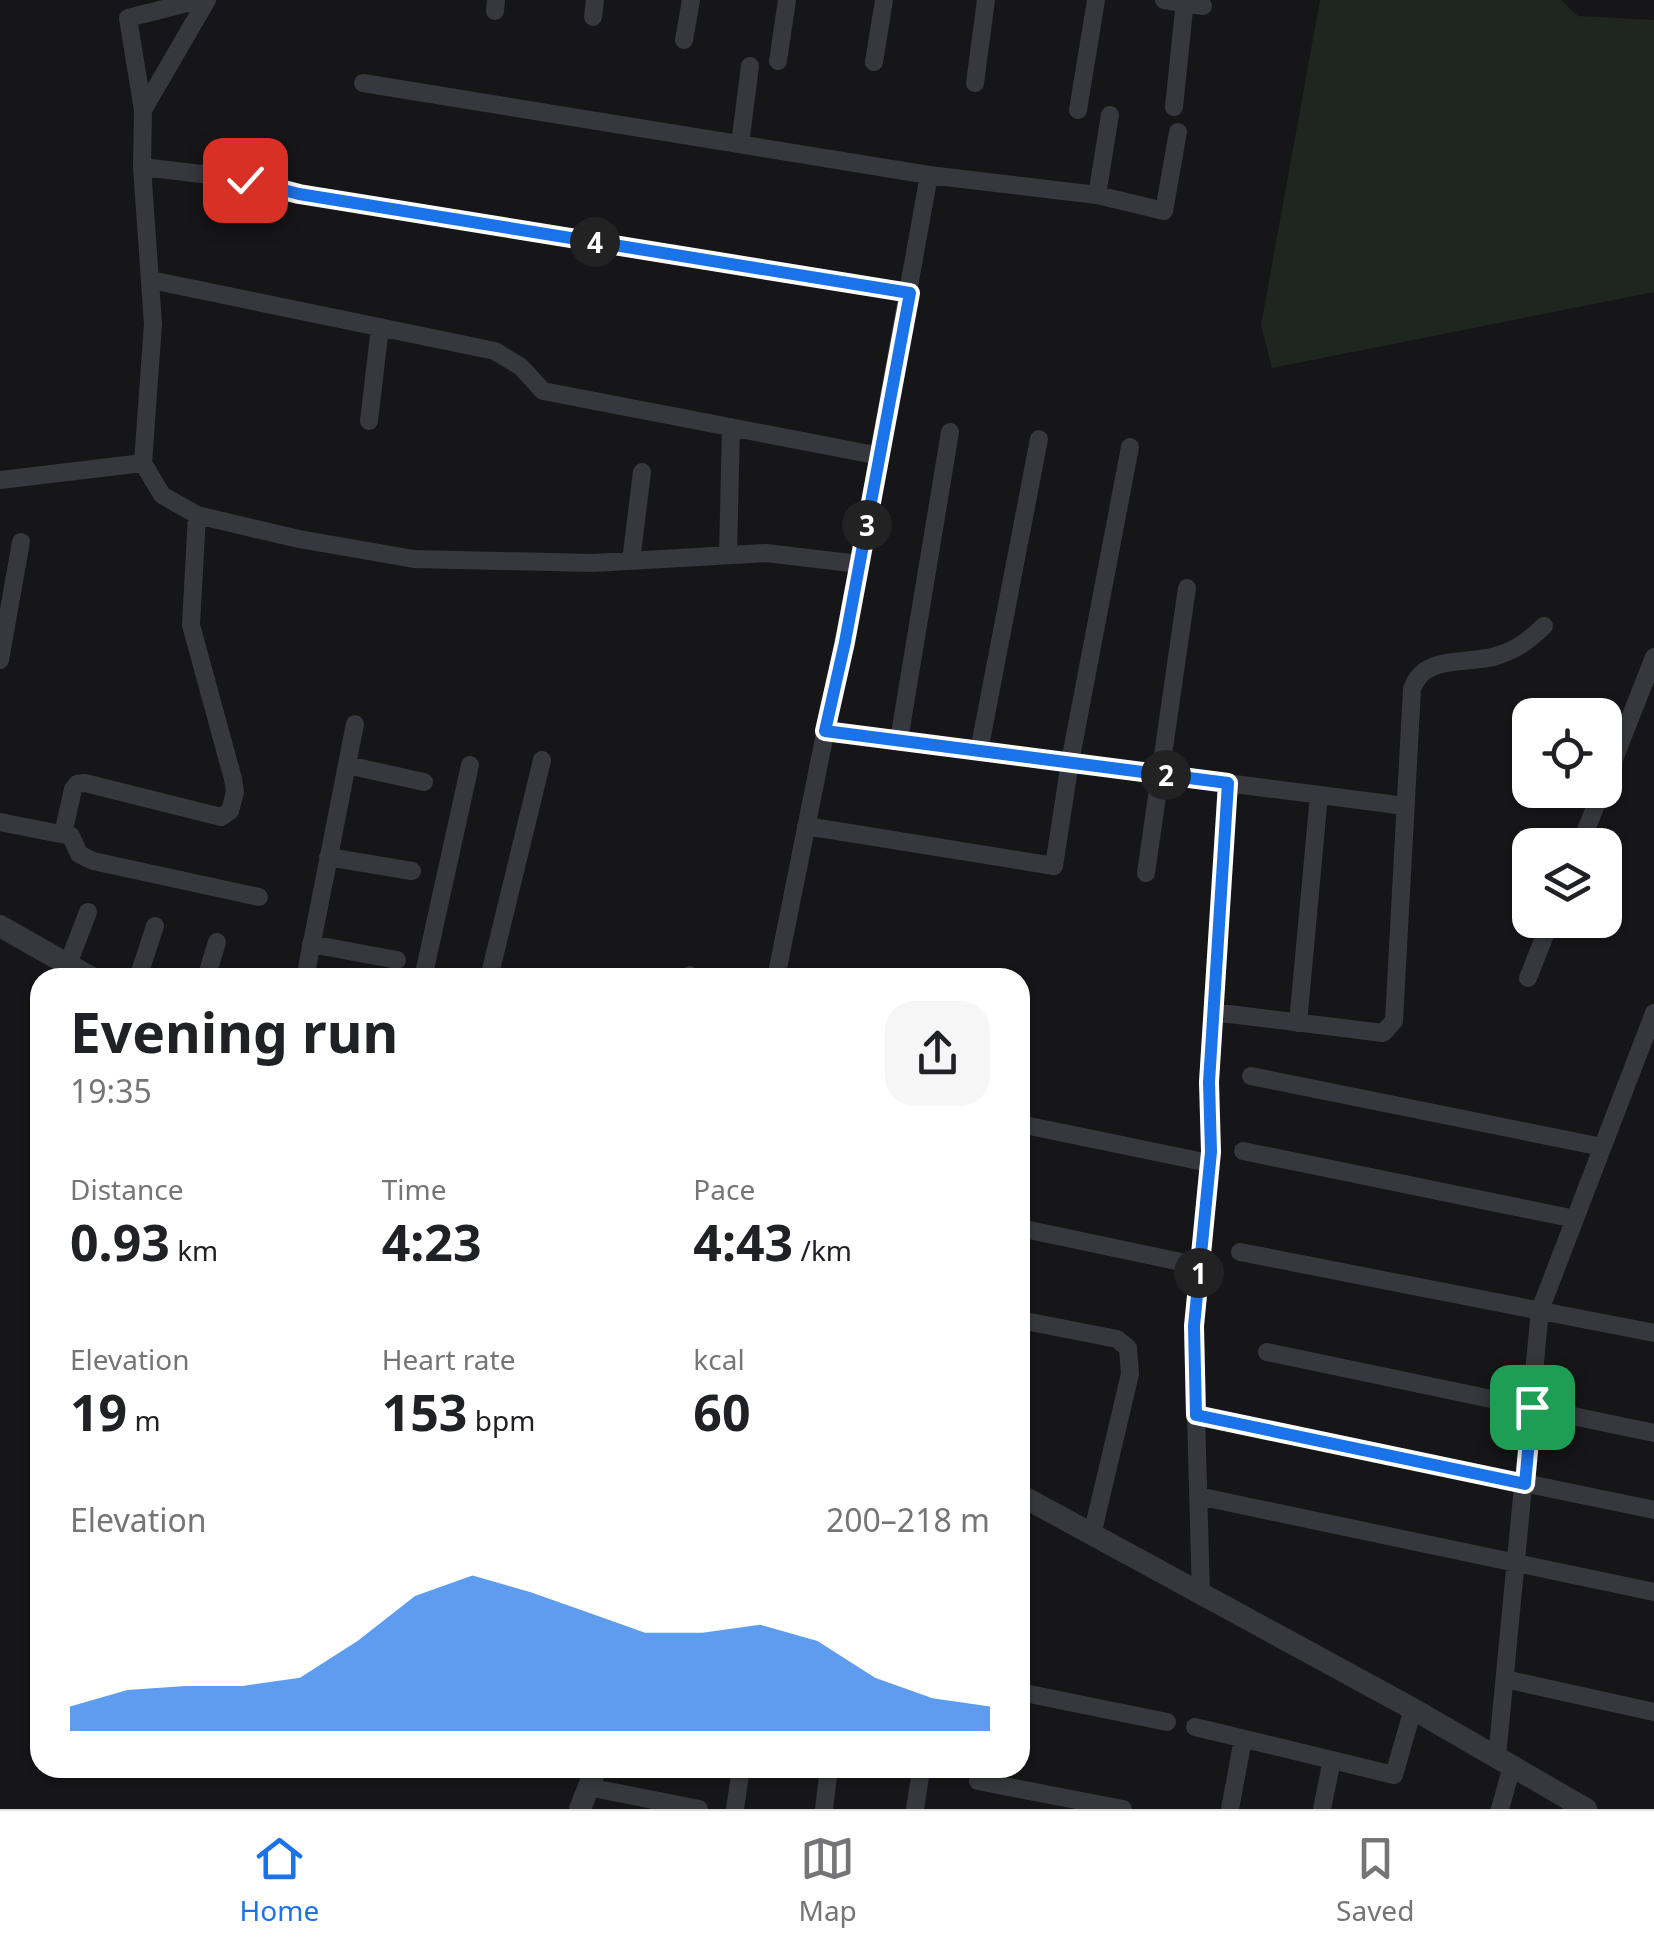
<!DOCTYPE html>
<html lang="en">
<head>
<meta charset="utf-8">
<style>
  :root { --surface:#fff; --page:#f6f6f6; --text:#202124; --muted:#757577; --line:#e0e0e0; --accent:#1a73e8 }
  body { margin:0; font-family:"Noto Sans",sans-serif; background:var(--page); color:var(--text); height:100vh; display:flex; flex-direction:column; font-size:38px; white-space:nowrap }
  * { box-sizing:border-box; margin:0 }
  p { font-size:32px; color:var(--muted) }
  .icon { flex:none; width:55px; height:55px; fill:none; stroke:currentColor; stroke-width:2; stroke-linecap:round; stroke-linejoin:round }
  .map { position:relative; flex:1; overflow:hidden }
  .side { position:absolute; left:30px; top:968px; width:1000px; height:810px; display:flex; flex-direction:column; background:var(--surface); border-radius:30px; box-shadow:0 2px 8px #0004 }
  .side>* { flex:none }
  .controls { position:absolute; left:1512px; top:698px; display:grid; gap:20px }
  .controls a { display:grid; place-items:center; width:110px; height:110px; border-radius:20px; background:var(--surface); box-shadow:0 2px 8px #0004; font-size:50px }
  .pin { position:absolute; display:grid; place-items:center; width:85px; height:85px; color:#fff; margin:-42px; border-radius:20px; box-shadow:0 5px 15px #0006 }
  .km { position:absolute; width:50px; height:50px; margin:-25px; border-radius:50%; background:#222; color:#fff; font-size:28px; line-height:50px; text-align:center }
  .round { display:grid; place-items:center; flex:none; width:105px; height:105px; border-radius:30px; background:var(--page) }
  .headline { display:flex; align-items:center; justify-content:space-between; height:170px; padding:0 40px }
  h1 { font-size:55px; font-weight:700; line-height:75px }
  .figures { display:grid; grid-template-columns:repeat(3,1fr); gap:15px; height:170px; padding:10px 40px }
  .figures div { display:grid; align-content:center }
  .figures b { font-size:50px; font-weight:700 }
  .figures small { font-size:28px; font-weight:400 }
  .figures p { font-size:28px }
  .chart { height:280px; padding:20px 40px }
  .chart p { display:flex; justify-content:space-between }
  .chart svg { width:100%; height:180px; margin-top:10px; fill:var(--accent); opacity:.7 }
  .dock { display:flex; justify-content:space-around; align-items:center; height:140px; border-top:2px solid var(--line); background:var(--surface); font-size:28px; color:var(--muted) }
  .dock a { display:grid; justify-items:center; gap:5px }
  .dock .selected { color:var(--accent) }
  .map>svg:first-child { display:block }
  .green { fill:#1e261f }
  .lines { fill:none; stroke-linecap:round; stroke-linejoin:round }
  .minor { stroke:#37383d; stroke-width:18 }
  .tertiary { stroke:#37383d; stroke-width:22 }
  .route-casing { stroke:#fff; stroke-width:20 }
  .route { stroke:#1a73e8; stroke-width:12 }
</style>
</head>
<body>
<div class="map">
<svg width="1654" height="1809" viewBox="0 0 1654 1809">
  <rect width="100%" height="100%" fill="#161618"/>
  <!-- green -->
  <path class="green" d="M1320 0H1561L1578 16 1654 20V292L1272 368 1261 325Z"/>
  <g class="lines">
    <!-- minor -->
    <path class="minor" d="M199 0 128 18 143 110 142 167 153 324 143 463 162 495 197 515 299 539 414 559 593 563 766 553 859 564 776 978
      M1164 0 1203 6
      M495 11 496 0
      M593 17 595 0
      M684 40 691 0
      M778 61 787 0
      M874 62 884 0
      M363 83 929 175 1097 195 1164 211 1178 132
      M975 83 986 0
      M1174 107 1185 0
      M143 110 207 0
      M1078 110 1096 0
      M740 144 750 66
      M142 167 245 179 299 194 910 293
      M1097 195 1110 115
      M151 280 495 351 521 367 543 391 880 456
      M369 421 380 327
      M0 480 143 463
      M728 555 731 427
      M631 561 642 472
      M859 564 929 175
      M0 660 21 542
      M825 731 1405 806
      M899 740 950 432
      M979 751 1039 439
      M347 765 424 782
      M1605 782 1654 657
      M0 822 71 836 79 854 93 861 259 897
      M806 826 1054 866 1070 762 1130 447
      M63 834 73 789 77 784 85 783 221 817 230 811 235 792 233 779 191 625 197 515
      M1580 845 1602 790
      M328 857 412 871
      M1146 873 1187 588
      M311 944 397 960
      M68 964 88 912
      M138 978 155 926
      M206 978 217 942
      M305 978 355 724
      M423 978 470 765
      M489 978 542 760
      M690 978V975
      M1528 978 1551 920
      M1213 1012 1383 1033 1394 1021 1412 689C1424 654 1465 665 1496 656 1517 650 1529 640 1544 626
      M1298 1023 1319 795
      M1251 1076 1602 1147
      M1020 1124 1209 1163
      M1243 1151 1575 1219
      M1020 1228 1200 1266
      M1240 1252 1654 1333
      M1020 1320 1117 1339 1128 1348 1130 1374 1092 1535
      M1267 1352 1654 1433
      M1196 1415 1194 1327 1211 1152 1209 1082 1228 783
      M1198 1496 1654 1592
      M1201 1596 1196 1415 1654 1510
      M1505 1679 1654 1712
      M1020 1692 1167 1722
      M1195 1727 1394 1775 1413 1709
      M1497 1757 1540 1310 1654 1013
      M980 1768 978 1781 1123 1809
      M588 1787 699 1809
      M735 1809 741 1768
      M824 1809 829 1768
      M915 1809 921 1771
      M1230 1809 1243 1739
      M1322 1809 1332 1760
      M1500 1809 1512 1766"/>
    <!-- tertiary -->
    <path class="tertiary" d="M0 926 92 978
      M1020 1495 1413 1709 1586 1809
      M580 1809 596 1768"/>
  </g>
  <g class="lines">
    <!-- route casing -->
    <g class="route-casing">
      <path id="route" d="M245 180 299 194 910 293 845 642 825 731 1228 783 1209 1082 1211 1152 1194 1326 1196 1415 1525 1484 1532 1407"/>
    </g>
    <!-- route -->
    <use href="#route" class="route"/>
  </g>
</svg>
<div class="controls">
<a><svg class="icon" aria-label="locate" viewBox="0 0 24 24"><circle cx="12" cy="12" r="6"/><path d="M12 2v4M12 18v4M2 12h4M18 12h4"/></svg></a>
<a><svg class="icon" aria-label="layers" viewBox="0 0 24 24"><path d="M12 4l9 5-9 5-9-5zM3 14l9 5 9-5"/></svg></a>
</div>
<div class="pin" style="left:1532px;top:1407px;background:#1e9e55"><svg class="icon" aria-label="arrive" viewBox="0 0 24 24"><path d="M6 21V4h12l-3 4 3 4H6"/></svg></div>
<div class="pin" style="left:245px;top:180px;background:#d93025"><svg class="icon" aria-label="check" viewBox="0 0 24 24"><path d="M5 12l5 5 9-10"/></svg></div>
<b class="km" style="left:1199px;top:1273px">1</b>
<b class="km" style="left:1166px;top:775px">2</b>
<b class="km" style="left:867px;top:525px">3</b>
<b class="km" style="left:595px;top:242px">4</b>
<section class="side">
<div class="headline"><div><h1>Evening run</h1><p>19:35</p></div><a class="round"><svg class="icon" aria-label="share" viewBox="0 0 24 24"><path d="M12 15V3M7 8l5-5 5 5M5 13v7h14v-7"/></svg></a></div>
<div class="figures">
<div><p>Distance</p><b>0.93<small> km</small></b></div>
<div><p>Time</p><b>4:23</b></div>
<div><p>Pace</p><b>4:43<small> /km</small></b></div>
</div>
<div class="figures">
<div><p>Elevation</p><b>19<small> m</small></b></div>
<div><p>Heart rate</p><b>153<small> bpm</small></b></div>
<div><p>kcal</p><b>60</b></div>
</div>
<div class="chart"><p><span>Elevation</span>200–218 m</p>
<svg viewBox="0 0 160 44" preserveAspectRatio="none"><path d="M0 44V38L10 34L20 33L30 33L40 31L50 22L60 11L70 6L80 10L90 15L100 20L110 20L120 18L130 22L140 31L150 36L160 38V44z"/></svg>
</div>
</section>
</div>
<nav class="dock">
<a class="selected"><svg class="icon" aria-label="home" viewBox="0 0 24 24"><path d="M3 11l9-7 9 7M6 9v11h12V9"/></svg>Home</a>
<a><svg class="icon" aria-label="map" viewBox="0 0 24 24"><path d="M3 6l6-2 6 2 6-2v14l-6 2-6-2-6 2zM9 4v14M15 6v14"/></svg>Map</a>
<a><svg class="icon" aria-label="saved" viewBox="0 0 24 24"><path d="M7 4h10v16l-5-4-5 4z"/></svg>Saved</a>
</nav>
</body>
</html>
